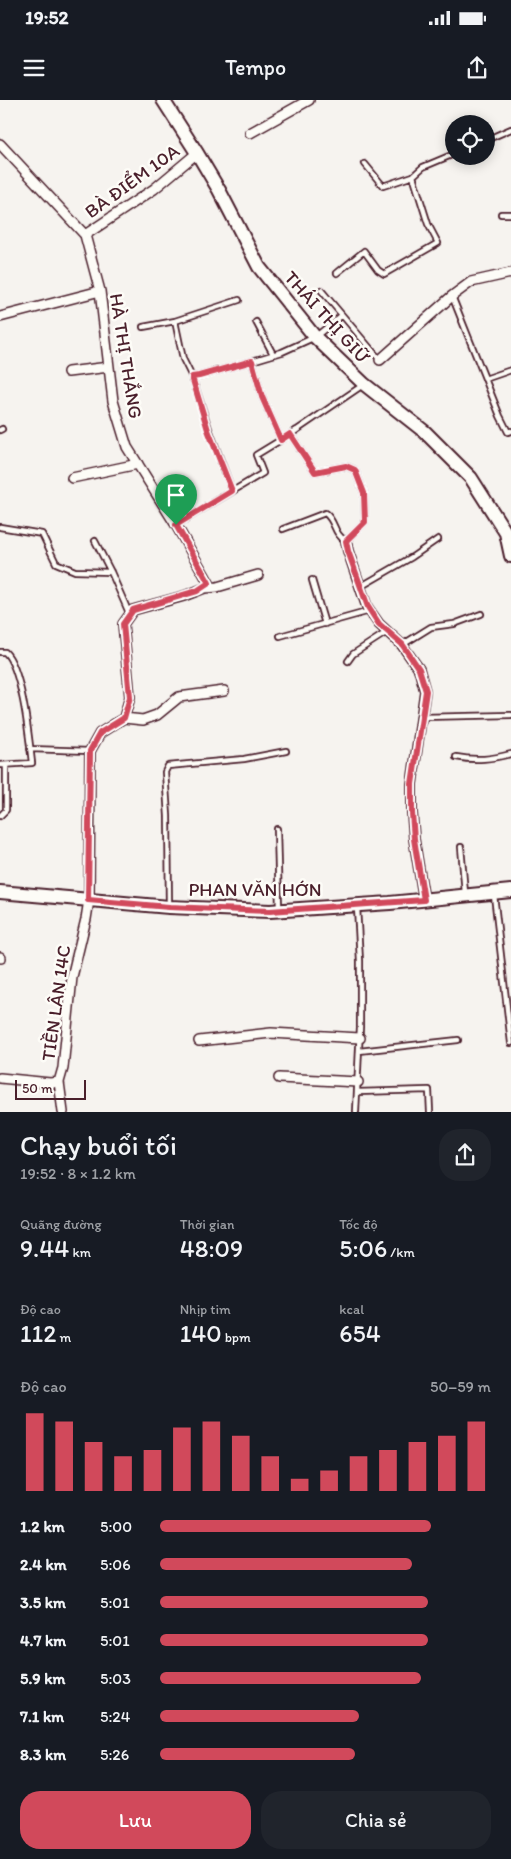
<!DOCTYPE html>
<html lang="vi">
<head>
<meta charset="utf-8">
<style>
  :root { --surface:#171b24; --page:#20242c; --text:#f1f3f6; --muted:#9ea1a6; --accent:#d1495b }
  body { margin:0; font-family:Itim,sans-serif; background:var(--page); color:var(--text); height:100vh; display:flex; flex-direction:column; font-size:19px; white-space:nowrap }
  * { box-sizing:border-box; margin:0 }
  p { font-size:16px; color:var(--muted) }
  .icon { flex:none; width:28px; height:28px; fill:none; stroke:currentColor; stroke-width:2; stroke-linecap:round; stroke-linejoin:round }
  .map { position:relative; height:1012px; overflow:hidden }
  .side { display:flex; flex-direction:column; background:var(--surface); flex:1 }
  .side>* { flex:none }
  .fabs { position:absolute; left:445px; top:15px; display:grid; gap:10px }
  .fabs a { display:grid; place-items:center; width:50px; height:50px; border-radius:50%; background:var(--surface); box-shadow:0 2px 12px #0003; font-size:25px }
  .scale { position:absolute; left:15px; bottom:12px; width:71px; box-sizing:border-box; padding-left:5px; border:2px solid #4a1f2b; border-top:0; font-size:14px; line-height:18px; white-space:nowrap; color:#4a1f2b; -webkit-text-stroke:4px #fdfcf7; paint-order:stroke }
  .pin { position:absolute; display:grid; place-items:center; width:42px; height:42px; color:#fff; margin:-51px -21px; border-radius:50% 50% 50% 0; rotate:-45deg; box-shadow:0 0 5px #0007 }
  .pin .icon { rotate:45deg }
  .round { display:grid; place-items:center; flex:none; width:52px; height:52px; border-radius:20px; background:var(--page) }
  .overview { display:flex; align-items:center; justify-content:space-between; height:85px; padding:0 20px }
  h1 { font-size:28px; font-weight:600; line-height:38px }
  .figures { display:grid; grid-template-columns:repeat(3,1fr); gap:8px; height:85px; padding:5px 20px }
  .figures div { display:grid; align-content:center }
  .figures b { font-size:25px; font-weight:600 }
  .figures small { font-size:14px; font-weight:400 }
  .figures p { font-size:14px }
  .chart { height:140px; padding:10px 20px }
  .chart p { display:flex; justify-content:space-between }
  .chart svg { width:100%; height:90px; margin-top:5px; stroke:var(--accent); stroke-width:6 }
  .primary-button { display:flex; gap:10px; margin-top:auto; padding:10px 20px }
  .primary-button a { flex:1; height:58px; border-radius:20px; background:var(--accent); color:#fff; font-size:20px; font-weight:600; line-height:58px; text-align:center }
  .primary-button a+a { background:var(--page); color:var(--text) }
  ul { padding:0 20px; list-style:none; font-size:16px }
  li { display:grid; grid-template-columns:80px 60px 1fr; align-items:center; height:38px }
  li i { height:12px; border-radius:6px; background:var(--accent) }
  .status { display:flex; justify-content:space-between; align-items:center; height:35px; padding:0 25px; background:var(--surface); direction:ltr }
  .status svg { height:14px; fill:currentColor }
  header { display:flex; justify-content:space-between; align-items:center; height:65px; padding:0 20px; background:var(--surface); font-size:22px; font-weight:600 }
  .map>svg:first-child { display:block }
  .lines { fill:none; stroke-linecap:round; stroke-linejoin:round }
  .lane-casing { stroke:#4a1f2b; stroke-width:8 }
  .street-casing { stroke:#4a1f2b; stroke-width:12 }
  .secondary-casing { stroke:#4a1f2b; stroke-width:16 }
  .lane { stroke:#fdfcf7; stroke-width:4.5 }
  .street { stroke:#fdfcf7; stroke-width:9 }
  .secondary { stroke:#fdfcf7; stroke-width:12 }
  .route-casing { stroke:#fff; stroke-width:10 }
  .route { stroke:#d1495b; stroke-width:6 }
  .labels { text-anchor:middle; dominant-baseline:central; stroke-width:5; stroke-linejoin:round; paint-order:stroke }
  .street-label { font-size:19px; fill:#4a1f2b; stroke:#fdfcf7 }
</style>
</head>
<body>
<div class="status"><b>19:52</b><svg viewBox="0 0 49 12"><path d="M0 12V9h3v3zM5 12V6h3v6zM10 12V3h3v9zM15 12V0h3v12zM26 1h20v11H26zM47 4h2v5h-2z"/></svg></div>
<header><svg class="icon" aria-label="menu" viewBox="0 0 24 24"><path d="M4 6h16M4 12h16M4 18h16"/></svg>Tempo<svg class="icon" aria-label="share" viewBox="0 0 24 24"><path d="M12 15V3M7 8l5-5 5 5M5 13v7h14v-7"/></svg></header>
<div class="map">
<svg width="511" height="1012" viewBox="0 0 511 1012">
  <rect width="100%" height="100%" fill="#f6f3ef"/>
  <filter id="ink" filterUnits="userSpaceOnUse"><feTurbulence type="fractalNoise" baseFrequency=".02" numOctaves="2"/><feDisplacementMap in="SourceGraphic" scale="10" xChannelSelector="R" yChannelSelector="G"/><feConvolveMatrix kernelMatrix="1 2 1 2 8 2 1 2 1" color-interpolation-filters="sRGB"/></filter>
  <g filter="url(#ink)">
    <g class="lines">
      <!-- lane casing -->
      <g class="lane-casing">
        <path id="lane" d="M486 40 511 29
          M365 64 383 86 413 76
          M501 114H511
          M337 173 364 151 378 170 384 174 438 143 428 124 413 76 423 67 454 54
          M321 190 380 260
          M452 196 500 316 508 332 511 331
          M239 200 175 221 183 259 192 277 199 276 252 261
          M256 222 273 254
          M143 227 175 221
          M192 277 209 329 232 391
          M485 279 511 270
          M0 330 2 329
          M281 340 262 297 252 261 282 252 315 237 341 216
          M176 425 263 373 256 355 297 330 363 285
          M0 427 42 434 56 463 75 471 111 472
          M283 429 325 413C336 421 333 434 346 441L365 422 364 393 355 370 346 366 315 372 290 334
          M95 441 111 472 129 513
          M312 480 325 524
          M360 487 412 457 438 439
          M280 536 370 511
          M402 545 431 527 454 524 481 514
          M0 552H5C22 568 29 637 32 663L0 665
          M348 561 353 554 387 532
          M423 617 511 615
          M30 649 90 651
          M456 657C476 661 492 659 511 654
          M0 716 6 710V665
          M277 729 279 808
          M461 747 465 793
          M494 795 511 943
          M169 806 168 716 165 672 168 666 244 659 286 651
          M359 951 458 940
          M357 992 429 990 430 1012
          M356 1012 360 927V861L357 807"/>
      </g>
      <!-- street casing -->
      <g class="street-casing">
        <path id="street" d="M250 33 309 0
          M0 44 85 135 100 191 113 301 127 347 176 425 209 483 205 488 184 496 133 510 123 524 130 597 124 618 100 633 90 651 89 800 86 819 72 877 63 968 59 982 50 983 0 978
          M85 135 154 89 197 53
          M0 217 100 191
          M380 260 452 196 471 182 511 173
          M68 272 109 267
          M72 378 138 364
          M346 441 348 451 367 507 379 524 402 545 419 569 425 591 412 684V713L414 739 424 800
          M205 488 217 487 258 475
          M124 618 143 620 157 615 179 597 224 591
          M0 857 1 858
          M199 941 271 933 360 938
          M279 978 358 982
          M59 982 63 1012"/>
      </g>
      <!-- secondary casing -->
      <g class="secondary-casing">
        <path id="secondary" d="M163 0 197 53 219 90 259 167 315 237 364 284 425 332 471 378 506 433 511 456
          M0 792 169 807 270 811 390 803 511 791"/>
      </g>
      <!-- lane -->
      <use href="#lane" class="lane"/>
      <!-- street -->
      <use href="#street" class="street"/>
      <!-- secondary -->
      <use href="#secondary" class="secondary"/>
    </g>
  </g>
  <g class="lines" filter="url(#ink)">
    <!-- route casing -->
    <g class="route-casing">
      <path id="route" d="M252 261 262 297 281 340 290 334 315 372 346 366 355 370 364 393 365 422 346 441 348 451 368 507 379 524 402 544 419 569 426 591 412 684V713L414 739 424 800 270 811 169 807 88 800 90 651 100 633 124 618 130 597 123 524 133 510 197 491 209 483 176 425 232 391 208 330 192 277 199 276Z"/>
    </g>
    <!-- route -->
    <use href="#route" class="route"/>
  </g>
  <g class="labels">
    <!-- street labels -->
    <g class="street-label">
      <text transform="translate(132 81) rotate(-36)">BÀ ĐIỂM 10A</text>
      <text transform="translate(327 217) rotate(48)">THÁI THỊ GIỮ</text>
      <text transform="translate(126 256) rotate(81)">HÀ THỊ THẮNG</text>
      <text x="255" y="789">PHAN VĂN HỚN</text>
      <text transform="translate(56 903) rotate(-82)">TIỀN LÂN 14C</text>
    </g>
  </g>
</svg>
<div class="fabs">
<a><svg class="icon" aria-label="locate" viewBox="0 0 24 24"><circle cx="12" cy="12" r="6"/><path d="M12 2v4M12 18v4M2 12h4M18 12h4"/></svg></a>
</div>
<div class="scale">50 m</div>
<div class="pin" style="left:176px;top:425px;background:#1e9e55"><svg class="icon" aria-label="arrive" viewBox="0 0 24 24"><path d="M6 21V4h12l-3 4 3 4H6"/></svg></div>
</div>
<section class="side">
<div class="overview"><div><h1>Chạy buổi tối</h1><p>19:52 · 8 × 1.2 km</p></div><a class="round"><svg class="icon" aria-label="share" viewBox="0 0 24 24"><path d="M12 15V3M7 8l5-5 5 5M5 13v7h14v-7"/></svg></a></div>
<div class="figures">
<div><p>Quãng đường</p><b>9.44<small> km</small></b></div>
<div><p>Thời gian</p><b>48:09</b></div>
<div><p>Tốc độ</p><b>5:06<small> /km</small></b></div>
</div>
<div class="figures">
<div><p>Độ cao</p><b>112<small> m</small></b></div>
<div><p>Nhịp tim</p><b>140<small> bpm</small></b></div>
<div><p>kcal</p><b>654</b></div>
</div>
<div class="chart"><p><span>Độ cao</span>50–59 m</p>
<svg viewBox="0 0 160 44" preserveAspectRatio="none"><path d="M5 44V6M15 44V10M25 44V20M35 44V27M45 44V24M55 44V13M65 44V10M75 44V17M85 44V27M95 44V38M105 44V34M115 44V27M125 44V24M135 44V20M145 44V17M155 44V10"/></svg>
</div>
<ul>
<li><b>1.2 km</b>5:00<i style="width:82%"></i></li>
<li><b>2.4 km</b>5:06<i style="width:76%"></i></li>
<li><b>3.5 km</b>5:01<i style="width:81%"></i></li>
<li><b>4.7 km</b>5:01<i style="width:81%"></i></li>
<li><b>5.9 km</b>5:03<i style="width:79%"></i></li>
<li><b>7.1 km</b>5:24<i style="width:60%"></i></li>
<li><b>8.3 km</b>5:26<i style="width:59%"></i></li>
</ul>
<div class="primary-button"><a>Lưu</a><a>Chia sẻ</a></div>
</section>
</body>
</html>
